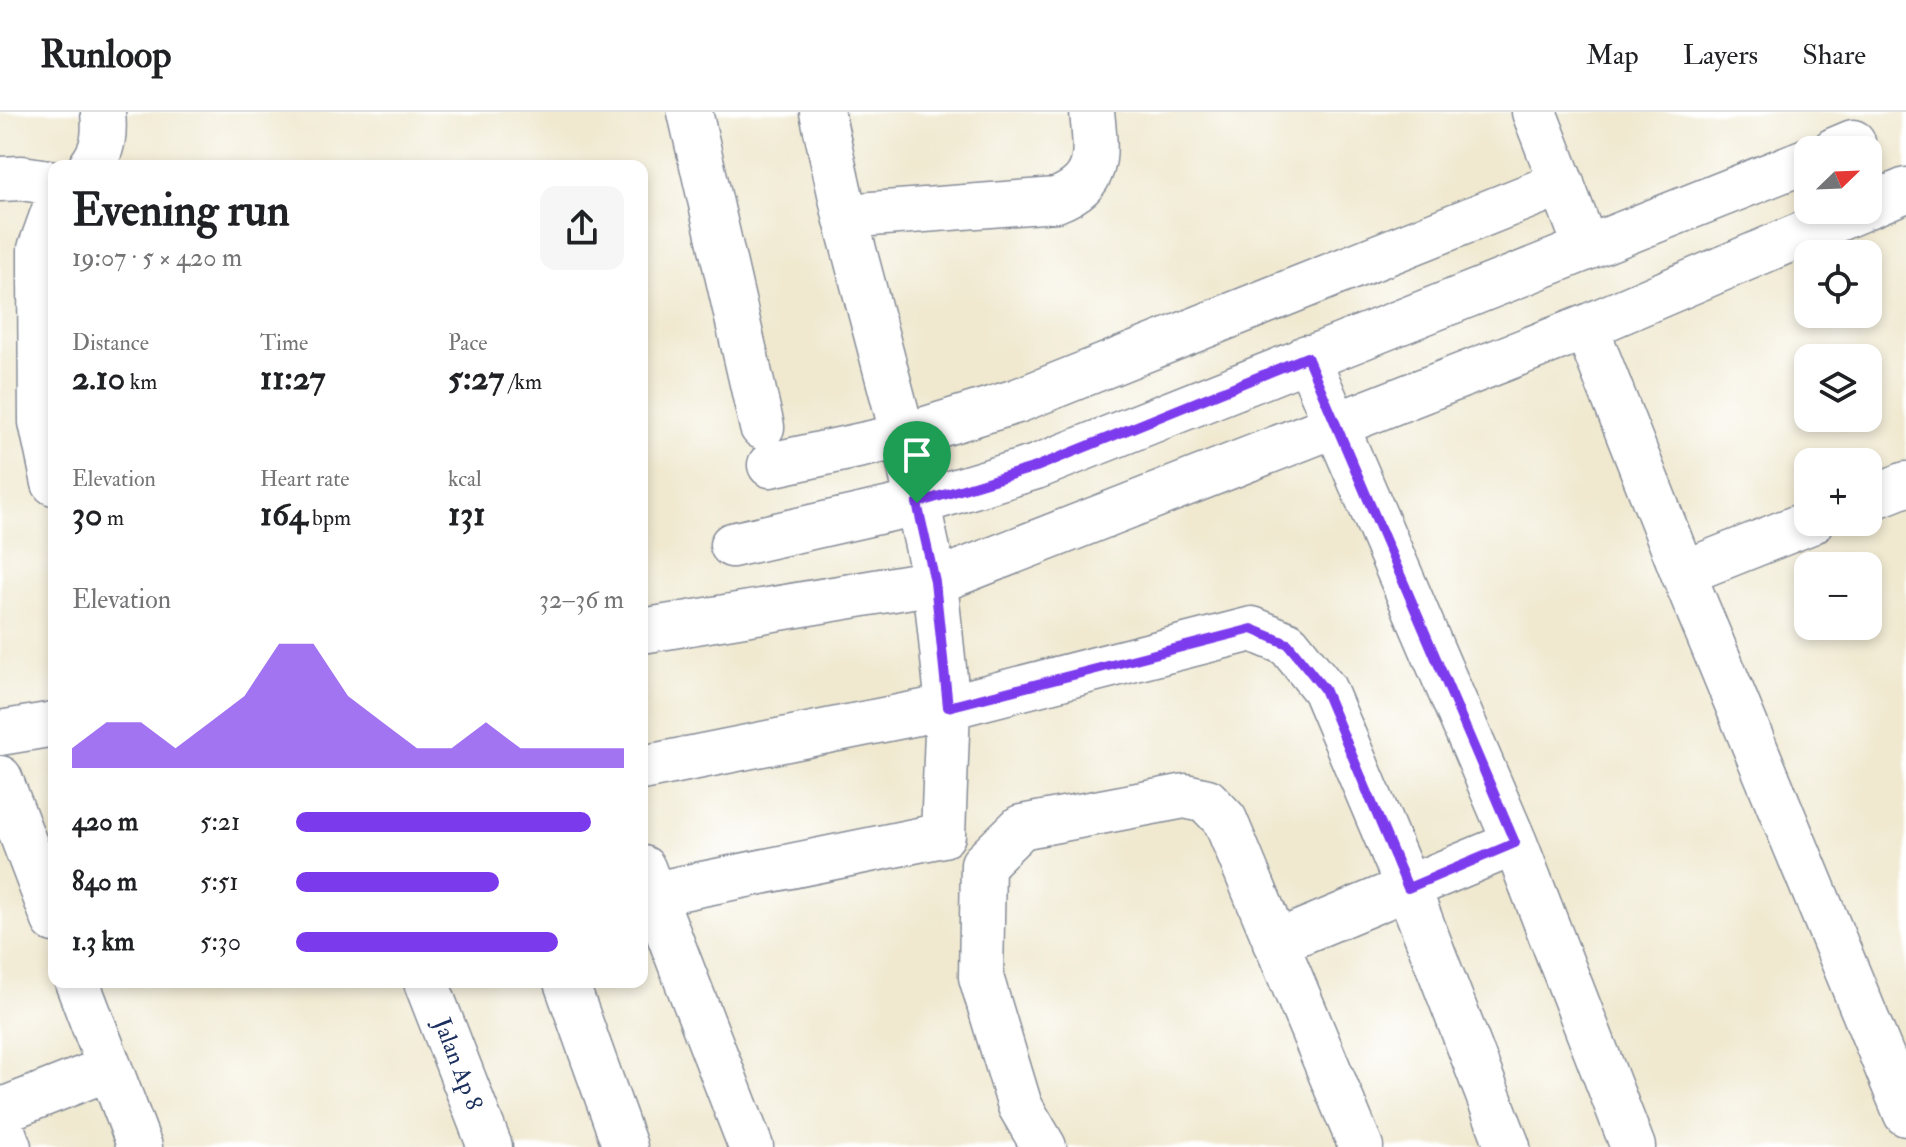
<!DOCTYPE html>
<html lang="en">
<head>
<meta charset="utf-8">
<style>
  :root { --surface:#fff; --page:#f6f6f6; --text:#202124; --muted:#757577; --line:#e0e0e0; --accent:#7c3aed }
  body { margin:0; font-family:"IM FELL Double Pica",serif; background:var(--page); color:var(--text); height:100vh; display:flex; flex-direction:column; font-size:30px; white-space:nowrap }
  * { box-sizing:border-box; margin:0 }
  p { font-size:26px; color:var(--muted) }
  .icon { flex:none; width:44px; height:44px; fill:none; stroke:currentColor; stroke-width:2; stroke-linecap:round; stroke-linejoin:round }
  .map { position:relative; flex:1; overflow:hidden }
  .side { position:absolute; left:48px; top:48px; width:600px; height:828px; display:flex; flex-direction:column; background:var(--surface); border-radius:16px; box-shadow:0 4px 12px #0003 }
  .side>* { flex:none }
  .needle { width:52px; rotate:67deg }
  .buttons { position:absolute; left:1794px; top:24px; display:grid; gap:16px }
  .buttons a { display:grid; place-items:center; width:88px; height:88px; border-radius:16px; background:var(--surface); box-shadow:0 4px 12px #0003; font-size:40px }
  .pin { position:absolute; display:grid; place-items:center; width:68px; height:68px; color:#fff; margin:-82px -34px; border-radius:50% 50% 50% 0; rotate:-45deg; box-shadow:0 0 8px #0007 }
  .pin .icon { rotate:45deg }
  .round { display:grid; place-items:center; flex:none; width:84px; height:84px; border-radius:16px; background:var(--page) }
  .overview { display:flex; align-items:center; justify-content:space-between; height:136px; padding:0 24px }
  h1 { font-size:44px; font-weight:700; line-height:60px }
  .metrics { display:grid; grid-template-columns:repeat(3,1fr); gap:12px; height:136px; padding:8px 24px }
  .metrics div { display:grid; align-content:center }
  .metrics b { font-size:34px; font-weight:700 }
  .metrics small { font-size:22px; font-weight:400 }
  .metrics p { font-size:22px }
  .chart { height:224px; padding:16px 24px }
  .chart p { display:flex; justify-content:space-between }
  .chart svg { width:100%; height:144px; margin-top:8px; fill:var(--accent); opacity:.7 }
  ul { padding:0 24px; list-style:none; font-size:26px }
  li { display:grid; grid-template-columns:128px 96px 1fr; align-items:center; height:60px }
  li i { height:20px; border-radius:10px; background:var(--accent) }
  header { display:flex; align-items:center; gap:48px; box-sizing:border-box; height:112px; padding:0 40px; background:var(--surface); border-bottom:2px solid var(--line) }
  header strong { font-size:38px }
  nav { display:flex; gap:44px; margin-inline-start:auto; font-size:28px }
  .map>svg:first-child { display:block }
  .lines { fill:none; stroke-linecap:round; stroke-linejoin:round }
  .minor-casing { stroke:#868c97; stroke-width:47 }
  .minor { stroke:#fff; stroke-width:44 }
  .route-casing { stroke:#fff; stroke-width:16 }
  .route { stroke:#7c3aed; stroke-width:10 }
  .labels { text-anchor:middle; dominant-baseline:central; stroke-width:6; stroke-linejoin:round; paint-order:stroke }
  .street-label { font-size:24px; fill:#1b2f5e; stroke:#fff }
</style>
</head>
<body>
<header>
<strong>Runloop</strong>
<nav><a>Map</a><a>Layers</a><a>Share</a></nav>
</header>
<div class="map">
<svg width="1906" height="1035" viewBox="0 0 1906 1035">
  <rect width="100%" height="100%" fill="#fff"/>
  <filter id="ink" filterUnits="userSpaceOnUse"><feTurbulence type="fractalNoise" baseFrequency=".0125" numOctaves="2"/><feDisplacementMap in="SourceGraphic" scale="16" xChannelSelector="R" yChannelSelector="G"/><feConvolveMatrix kernelMatrix="1 2 1 2 8 2 1 2 1" color-interpolation-filters="sRGB"/></filter>
  <filter id="wash" filterUnits="userSpaceOnUse"><feTurbulence type="fractalNoise" baseFrequency=".006" numOctaves="4" result="noise"/><feDisplacementMap in="SourceGraphic" scale="32" xChannelSelector="R" yChannelSelector="G"/><feGaussianBlur stdDeviation="1.8" result="paint"/><feColorMatrix in="noise" values="0 0 0 0 0 0 0 0 0 0 0 0 0 0 0 0 0 1.4 0 .05"/><feComposite in="paint" operator="in"/></filter>
  <g filter="url(#wash)">
    <rect width="100%" height="100%" fill="#f0e9d0"/>
  </g>
  <g filter="url(#ink)">
    <g class="lines">
      <!-- minor casing -->
      <g class="minor-casing">
        <path id="minor" d="M690 0 762 315
          M1534 0 1586 135
          M1834 38 1853 30
          M91 54C104 37 105 21 103 0
          M0 67 22 66 54 71
          M1868 94 1906 78
          M54 98 40 137V159L41 310 54 371
          M845 104 1056 88C1102 71 1096 41 1092 0
          M1586 215 1683 461 1906 1002
          M1307 245 1515 731 1633 1035
          M770 353 903 324 1017 289 1562 71
          M1868 387 1906 372
          M732 433 917 391 1036 355 1808 48
          M1683 461 1811 410
          M642 519 935 470 1586 215 1859 98
          M0 621 54 612
          M642 656 948 595 1252 517 1288 532 1324 577 1408 776 1508 1035
          M0 666 54 808
          M643 756 751 1035
          M653 782 943 723 948 595 935 470 903 324 845 104 822 0
          M1275 831 1515 731
          M77 870 140 1035
          M426 870 490 1035
          M566 870 625 1035
          M0 999 110 956
          M0 1011 9 1035
          M1044 1035 1020 994 981 865 983 752 1021 715 1185 684 1207 689 1225 708 1361 1035"/>
      </g>
      <!-- minor -->
      <use href="#minor" class="minor"/>
    </g>
  </g>
  <g class="lines" filter="url(#ink)">
    <!-- route casing -->
    <g class="route-casing">
      <path id="route" d="M1307 245 1515 731 1408 776 1324 577 1288 532 1252 517 948 595 935 470 917 391 1036 355Z"/>
    </g>
    <!-- route -->
    <use href="#route" class="route"/>
  </g>
  <g class="labels">
    <!-- street labels -->
    <g class="street-label">
      <text transform="translate(458 952) rotate(69)">Jalan Ap 8</text>
    </g>
  </g>
</svg>
<div class="buttons">
<a><svg class="needle" viewBox="-14 -14 28 28"><path d="M0-13l5 13h-10z" fill="#e53935"/><path d="M0 13l5-13h-10z" fill="#757577"/></svg></a>
<a><svg class="icon" aria-label="locate" viewBox="0 0 24 24"><circle cx="12" cy="12" r="6"/><path d="M12 2v4M12 18v4M2 12h4M18 12h4"/></svg></a>
<a><svg class="icon" aria-label="layers" viewBox="0 0 24 24"><path d="M12 4l9 5-9 5-9-5zM3 14l9 5 9-5"/></svg></a>
<a>+</a>
<a>−</a>
</div>
<div class="pin" style="left:917px;top:391px;background:#1e9e55"><svg class="icon" aria-label="arrive" viewBox="0 0 24 24"><path d="M6 21V4h12l-3 4 3 4H6"/></svg></div>
<section class="side">
<div class="overview"><div><h1>Evening run</h1><p>19:07 · 5 × 420 m</p></div><a class="round"><svg class="icon" aria-label="share" viewBox="0 0 24 24"><path d="M12 15V3M7 8l5-5 5 5M5 13v7h14v-7"/></svg></a></div>
<div class="metrics">
<div><p>Distance</p><b>2.10<small> km</small></b></div>
<div><p>Time</p><b>11:27</b></div>
<div><p>Pace</p><b>5:27<small> /km</small></b></div>
</div>
<div class="metrics">
<div><p>Elevation</p><b>30<small> m</small></b></div>
<div><p>Heart rate</p><b>164<small> bpm</small></b></div>
<div><p>kcal</p><b>131</b></div>
</div>
<div class="chart"><p><span>Elevation</span>32–36 m</p>
<svg viewBox="0 0 160 44" preserveAspectRatio="none"><path d="M0 44V38L10 30L20 30L30 38L40 30L50 22L60 6L70 6L80 22L90 30L100 38L110 38L120 30L130 38L140 38L150 38L160 38V44z"/></svg>
</div>
<ul>
<li><b>420 m</b>5:21<i style="width:90%"></i></li>
<li><b>840 m</b>5:51<i style="width:62%"></i></li>
<li><b>1.3 km</b>5:30<i style="width:80%"></i></li>
</ul>
</section>
</div>
</body>
</html>
